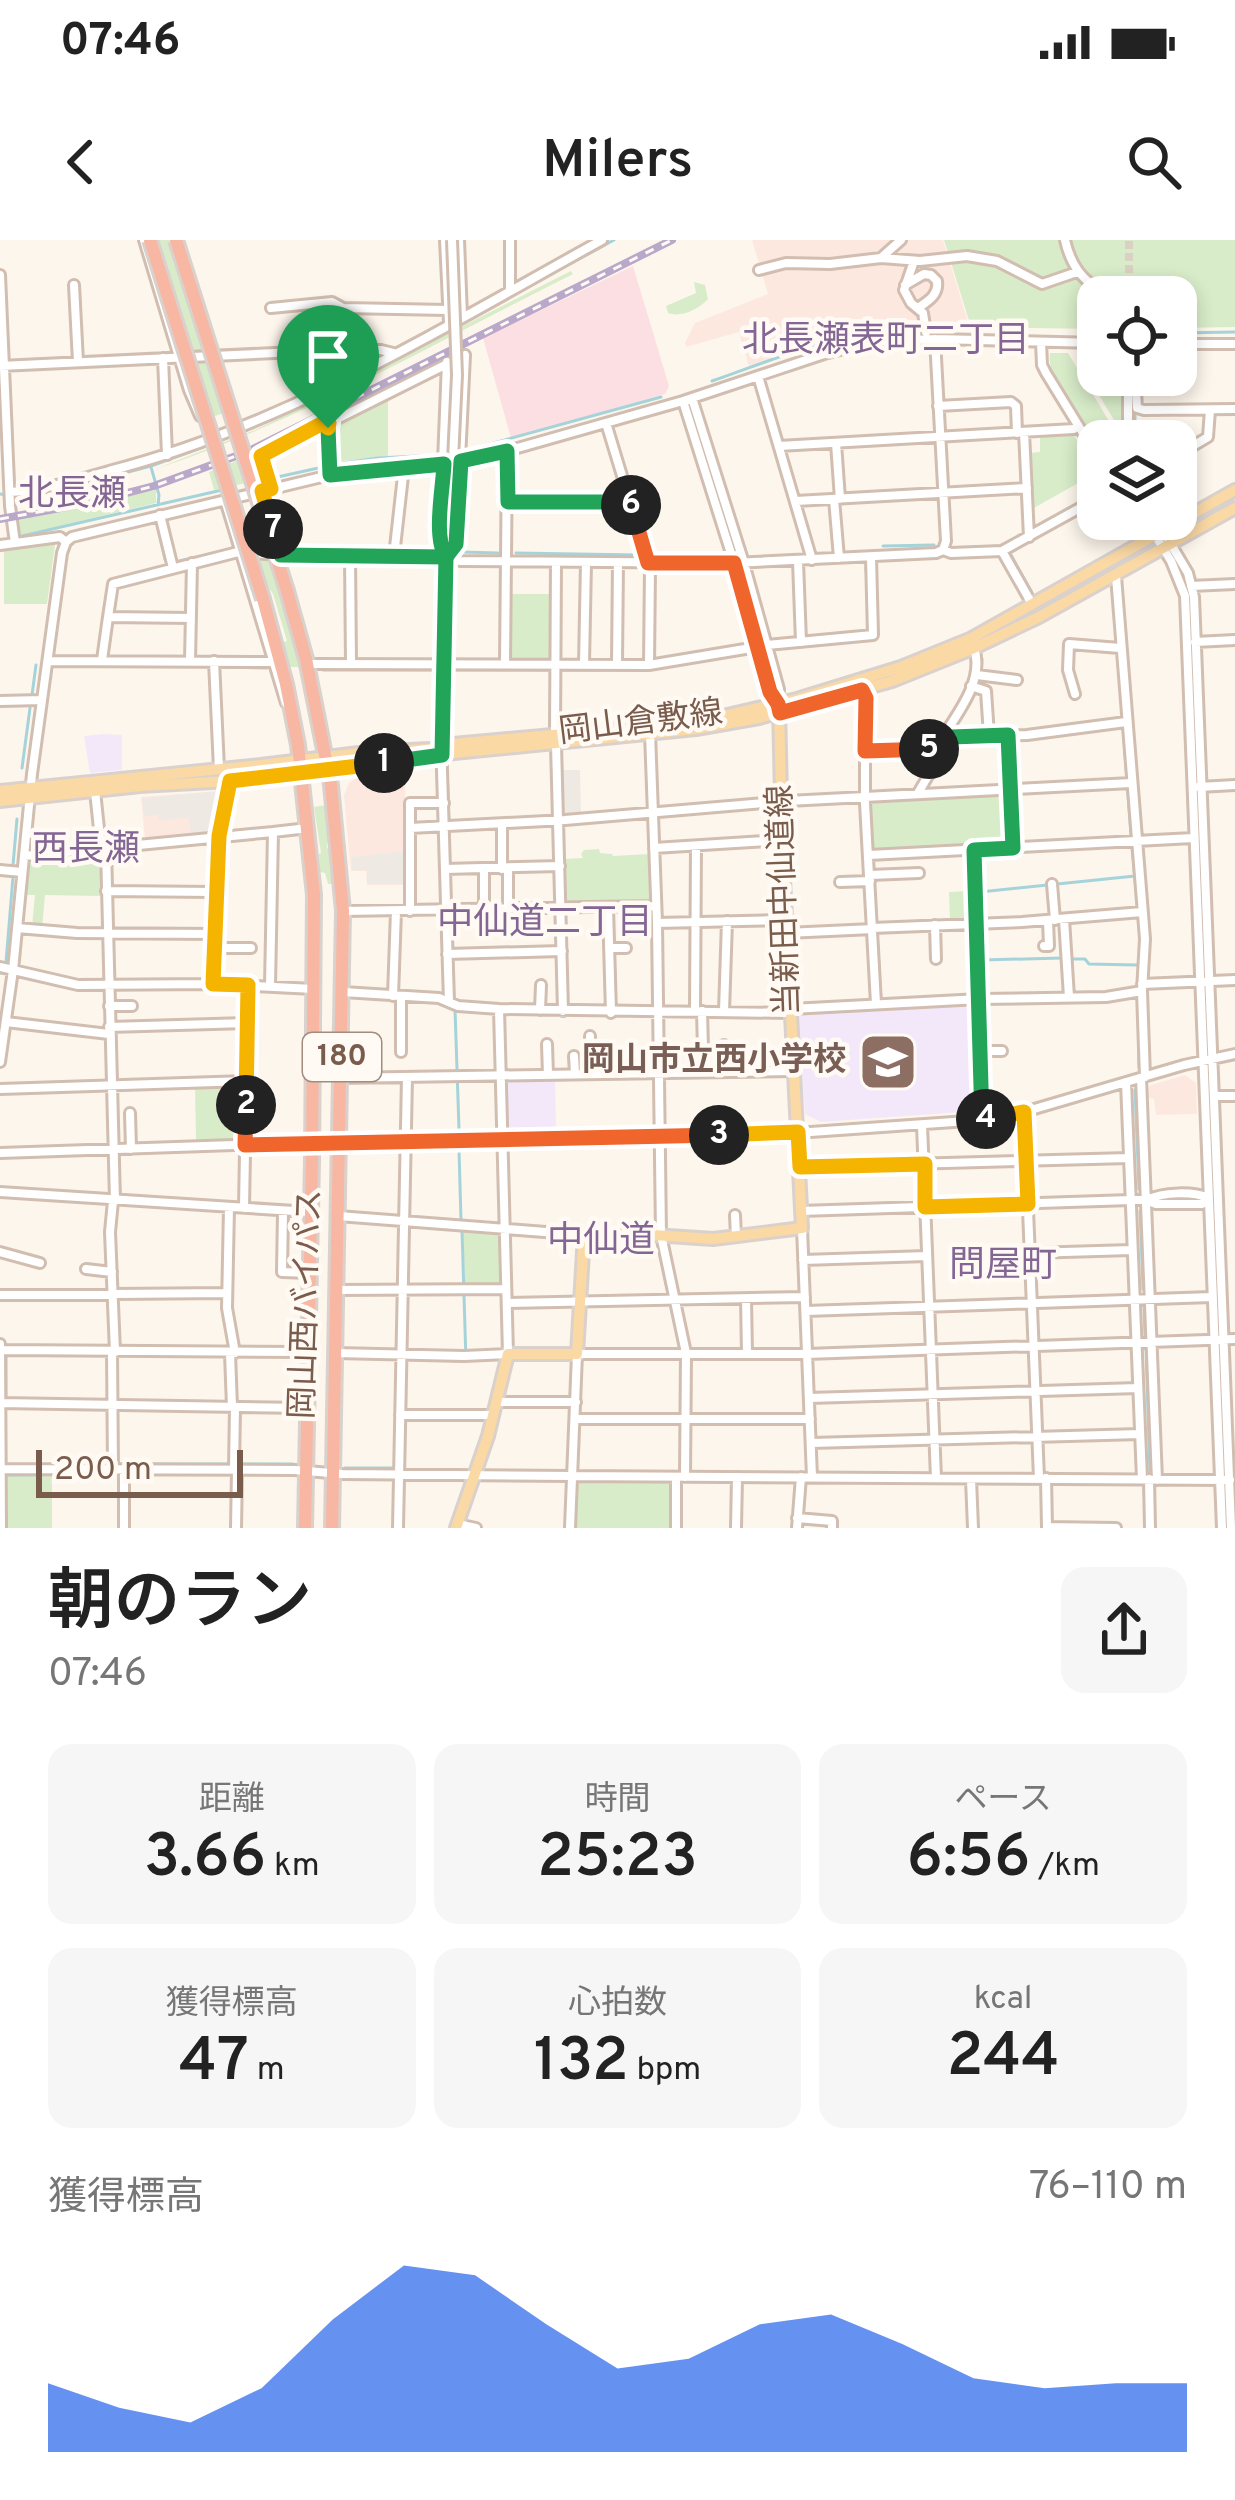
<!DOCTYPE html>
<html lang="ja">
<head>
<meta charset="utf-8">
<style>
  :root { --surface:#fff; --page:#f6f6f6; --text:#222; --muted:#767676; --accent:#2563eb }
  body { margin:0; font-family:Overpass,"Noto Sans JP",sans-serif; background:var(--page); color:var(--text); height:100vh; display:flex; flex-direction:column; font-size:45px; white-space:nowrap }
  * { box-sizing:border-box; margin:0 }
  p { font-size:39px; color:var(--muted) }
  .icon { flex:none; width:66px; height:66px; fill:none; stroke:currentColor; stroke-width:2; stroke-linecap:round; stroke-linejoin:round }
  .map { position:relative; height:1288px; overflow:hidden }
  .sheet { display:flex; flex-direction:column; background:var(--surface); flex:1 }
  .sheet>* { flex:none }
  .fabs { position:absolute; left:1077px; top:36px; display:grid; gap:24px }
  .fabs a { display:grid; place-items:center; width:120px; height:120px; border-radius:24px; background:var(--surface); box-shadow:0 6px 18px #0003; font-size:60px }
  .scale { position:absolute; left:36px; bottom:30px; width:207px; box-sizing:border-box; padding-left:12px; border:6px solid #7a5c4d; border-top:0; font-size:33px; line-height:42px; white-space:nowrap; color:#7a5c4d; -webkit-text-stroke:9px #fffaf3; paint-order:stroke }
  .pin { position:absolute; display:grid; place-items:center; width:102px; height:102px; color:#fff; margin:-123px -51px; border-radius:50% 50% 50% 0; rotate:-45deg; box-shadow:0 0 12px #0007 }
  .pin .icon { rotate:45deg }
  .km { position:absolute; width:60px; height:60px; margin:-30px; border-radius:50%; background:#222; color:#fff; font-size:33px; line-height:60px; text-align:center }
  .round { display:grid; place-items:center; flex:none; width:126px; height:126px; border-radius:24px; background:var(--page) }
  .overview { display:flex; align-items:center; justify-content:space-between; height:204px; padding:0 48px }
  h1 { font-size:66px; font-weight:600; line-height:90px }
  .metrics { display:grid; grid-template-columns:repeat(3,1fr); gap:18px; height:204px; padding:12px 48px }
  .metrics div { display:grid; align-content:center; border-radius:24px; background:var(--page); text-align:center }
  .metrics b { font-size:60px; font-weight:600 }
  .metrics small { font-size:33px; font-weight:400 }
  .metrics p { font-size:33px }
  .chart { height:336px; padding:24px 48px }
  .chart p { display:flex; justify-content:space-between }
  .chart svg { width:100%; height:216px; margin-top:12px; fill:var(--accent); opacity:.7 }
  .status { display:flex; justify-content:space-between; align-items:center; height:84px; padding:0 60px; background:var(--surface); direction:ltr }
  .status svg { height:33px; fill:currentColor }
  header { display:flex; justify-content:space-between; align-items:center; height:156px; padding:0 48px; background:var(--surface); font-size:54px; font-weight:600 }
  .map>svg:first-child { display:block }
  .commercial { fill:#fde8e0 }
  .industrial { fill:#efe9e4 }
  .education { fill:#f3e8fa }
  .medical { fill:#fbdfe3 }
  .green { fill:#d8ecc9 }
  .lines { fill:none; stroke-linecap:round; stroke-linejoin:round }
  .stream { stroke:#a5d3da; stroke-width:3 }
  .minor-tunnel { stroke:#dcd0c4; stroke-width:8; stroke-dasharray:8 4; stroke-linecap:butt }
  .minor-casing { stroke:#d1beb0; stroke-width:14 }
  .major-casing { stroke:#dad1cd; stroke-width:16 }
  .highway-casing { stroke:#dad1cd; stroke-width:18 }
  .minor { stroke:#fff; stroke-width:8 }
  .major { stroke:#fbd9a5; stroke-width:10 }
  .highway { stroke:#f7b7a3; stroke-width:12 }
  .rail-casing { stroke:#b9a8c9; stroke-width:8 }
  .rail { stroke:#fffaf3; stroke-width:3; stroke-dasharray:9; stroke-linecap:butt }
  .minor-bridge-casing { stroke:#d1beb0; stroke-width:14; stroke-linecap:butt }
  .highway-bridge-casing { stroke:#dad1cd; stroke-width:18; stroke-linecap:butt }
  .minor-bridge { stroke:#fff; stroke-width:8 }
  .highway-bridge { stroke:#f7b7a3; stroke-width:12 }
  .split-1-casing { stroke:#fff; stroke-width:24 }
  .split-2-casing { stroke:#fff; stroke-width:24 }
  .split-3-casing { stroke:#fff; stroke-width:24 }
  .split-4-casing { stroke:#fff; stroke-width:24 }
  .split-5-casing { stroke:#fff; stroke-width:24 }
  .split-6-casing { stroke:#fff; stroke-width:24 }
  .split-7-casing { stroke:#fff; stroke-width:24 }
  .split-8-casing { stroke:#fff; stroke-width:24 }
  .split-1 { stroke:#22a559; stroke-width:15 }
  .split-2 { stroke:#f5b400; stroke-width:15 }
  .split-3 { stroke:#f0652b; stroke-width:15 }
  .split-4 { stroke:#f5b400; stroke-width:15 }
  .split-5 { stroke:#22a559; stroke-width:15 }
  .split-6 { stroke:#f0652b; stroke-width:15 }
  .split-7 { stroke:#22a559; stroke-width:15 }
  .split-8 { stroke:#f5b400; stroke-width:15 }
  .labels { text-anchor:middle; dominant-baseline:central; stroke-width:9; stroke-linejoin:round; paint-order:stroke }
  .shield { fill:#fffaf3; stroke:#a28b7f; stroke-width:3 }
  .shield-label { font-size:30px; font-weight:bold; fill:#7a5c4d }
  .street-label { font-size:33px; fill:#7a5c4d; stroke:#fffaf3 }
  .education-label { font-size:33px; font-weight:bold; fill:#785e54; stroke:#fffaf3; text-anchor:end }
  .neighbourhood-label { font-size:36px; fill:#846695; stroke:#fffaf3 }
</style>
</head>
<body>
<div class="status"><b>07:46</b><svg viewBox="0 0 49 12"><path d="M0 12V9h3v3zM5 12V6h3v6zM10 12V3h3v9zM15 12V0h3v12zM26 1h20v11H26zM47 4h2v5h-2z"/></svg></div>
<header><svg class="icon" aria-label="back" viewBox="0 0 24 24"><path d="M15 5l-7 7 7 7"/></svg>Milers<svg class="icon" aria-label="search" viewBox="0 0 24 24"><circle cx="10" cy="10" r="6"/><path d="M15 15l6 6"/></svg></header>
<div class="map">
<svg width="1235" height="1288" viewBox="0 0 1235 1288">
  <rect width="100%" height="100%" fill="#fdf6ec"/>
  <!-- commercial -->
  <path class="commercial" d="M752 0H943L970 88 899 87 870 91 822 103 749 127 739 92 686 107 685 103 695 83 768 54Z
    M405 533 406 645H367L366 631H351L344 555 349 543 359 536Z
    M220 551 213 592 145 599 141 557Z
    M1185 835 1196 843 1197 874 1156 875 1154 859 1146 858V850L1151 845Z"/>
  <!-- industrial -->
  <path class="industrial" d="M561 530H580L581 575 562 573Z
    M220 551 212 592 191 593 189 578 159 580 158 575 144 576 142 558Z
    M406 611V644H367V630H352V617Z"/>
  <!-- education -->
  <path class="education" d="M103 494 122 495V530L90 533 84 496Z
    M969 762 972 764 976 871 821 882 805 874 798 777 804 773 881 769 882 766Z
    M507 838H555L556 888 504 889V841Z"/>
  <!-- medical -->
  <path class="medical" d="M633 26 669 146 665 154 511 198 483 98Z"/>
  <!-- green -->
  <path class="green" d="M145 0H179L212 106 211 110 184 113 179 109Z
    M944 0H1235V87L1176 88V57H1098V89L971 87Z
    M571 31 573 34C435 103 302 180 156 229L257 189 315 161Z
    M694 42 705 45 708 59C699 69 681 78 668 73L666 66 696 53Z
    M1050 113H1068L1121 201H1098C1078 187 1046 137 1050 113Z
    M1090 114H1098V135H1124V189L1120 190 1082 127Z
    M184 120H216L233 170 203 180Z
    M388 156V216L333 222 335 183Z
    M1073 194 1098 232 1032 269 1029 213 1040 212V195Z
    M256 213 264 239 214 250 209 232Z
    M156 250V263L18 296 15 280Z
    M51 301 55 305 47 364H4V308Z
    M245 316 280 319 302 427H286L279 404 287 401 273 354Z
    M508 354H551V417L548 420H511L508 417Z
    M1005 553 1008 556 1011 601 1007 605 874 611 871 564 873 562Z
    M327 565 330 602 327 603V608L332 610 336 644H328L325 633 320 632 319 614 321 613 314 567Z
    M599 609 600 613 612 614 613 616 650 614 653 660 650 663 566 665 564 619 583 618 581 614 584 610Z
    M100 612 103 615V656L45 655 42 688 32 687 35 655H27L30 622 34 618Z
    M969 651 970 677 967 680H950L949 652Z
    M241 844 243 847 242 897 239 900 196 901 195 845Z
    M463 990 502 993 503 1043 500 1046 465 1047Z
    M8 1236H52V1288H4L5 1238Z
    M579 1240 672 1241 674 1243V1288H573L575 1244Z"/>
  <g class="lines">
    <!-- stream -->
    <path class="stream" d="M1176 93 1235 92
      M431 99 614 0
      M712 141C767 122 823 98 881 90 924 84 968 88 1011 90
      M1141 163 1142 135
      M243 192 315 158
      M1135 201V174
      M468 210 661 157
      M335 224 378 218 437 215
      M151 227 159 255 158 265
      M273 238 323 227
      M0 254 16 256 75 246 151 226 211 204
      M1088 271 1100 292
      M1035 287 1098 252
      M158 289 165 319
      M0 301 222 250
      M883 306 934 305
      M956 308 1001 306 1023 294
      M288 311 389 312
      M401 312H423
      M461 312 498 313
      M516 313 639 315
      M662 315 716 316
      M1011 315 1031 351
      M179 321 231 309
      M866 327 868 355
      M147 339 169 334
      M114 371 117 348 120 345
      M1115 376 1131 596
      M806 397 836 395
      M777 399 795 398
      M108 413 112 384
      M59 426H208
      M218 427 220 467
      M222 427 267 428
      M323 430H437
      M976 446 980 439 982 419
      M32 455 36 425
      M559 475V430H648L748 413
      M446 493 448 430H548
      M447 527 449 583
      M22 528 30 468
      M924 550 1124 539
      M449 595V623
      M109 604 213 593 222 557
      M872 607 869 563 872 561 906 559
      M1132 608 1141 702 1138 748
      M873 623 881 761
      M13 625 17 579
      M450 690 452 708
      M1072 719H1085L1089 724 1137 725
      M452 720 454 759
      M982 720 1062 718
      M6 722 13 637
      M0 733H4
      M22 736 59 746
      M982 740 980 652 1135 636
      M1218 745 1235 744
      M145 748 232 749
      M1146 748 1191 747
      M271 751 301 753
      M356 756 440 763 453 769
      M1138 757 1139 827
      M455 769 459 889
      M1135 850 1139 949
      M459 910 461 980
      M118 918 120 956
      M66 960 165 966
      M1140 971 1143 1049
      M657 1001 680 1109
      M715 1004 777 996
      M1144 1068 1145 1097
      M1146 1109 1150 1235
      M347 1117 398 1119
      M6 1158V1117L8 1115 294 1116
      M405 1170 406 1119 466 1121 462 990
      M119 1224H293
      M345 1228H396
      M404 1230 405 1179
      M8 1235 119 1234
      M1144 1247 1146 1288
      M402 1288 403 1239
      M680 1288 681 1119"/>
    <!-- minor-tunnel -->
    <path class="minor-tunnel" d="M1129 57V0"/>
    <!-- minor casing -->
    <g class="minor-casing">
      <path id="minor" d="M144 0 189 150 200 176
        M445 0 449 83
        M459 0 462 76
        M510 0V51
        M1065 0C1074 40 1099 57 1139 56
        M882 17 901 0
        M914 21 904 50 911 63 923 73 926 92
        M759 30 786 23 830 24 881 18 920 21 967 16 997 21 1042 44 1077 32
        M0 35 10 266 15 303
        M74 45 78 122
        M905 45 924 34 931 35 937 41C939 55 928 61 918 68
        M271 68 332 62 343 68 448 70
        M935 99 946 301 943 310
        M1041 102 1042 125 1046 133 1089 203 1098 210
        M1176 104H1235
        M163 118 167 215
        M0 126 338 110H381L393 113
        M1135 135 1137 168 1144 170 1235 169
        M758 136 812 320
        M692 158 744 323 779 449 778 464
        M683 161 734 323 770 452 777 462
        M938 166 1011 162 1016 166 1017 193
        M329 183 330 235
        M606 183 650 328 649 425
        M1024 192 1029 297
        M1128 201V135
        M836 203 840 259
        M779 206 1074 189 1078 185
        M1176 216 1208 197 1210 170
        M271 249 261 220 264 212 321 184 329 183 465 115 456 304 446 317
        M10 252C44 250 77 240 109 231 285 186 444 87 602 0
        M834 259 839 318
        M225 260 286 463
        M796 261 1027 248
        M508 262H630
        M160 275 173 328
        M1145 279 1171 321 1185 356 1222 1288
        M1156 279 1188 333 1194 357 1231 1288
        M0 305 60 297 66 302
        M1002 311 1032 364
        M447 314 441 498 449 762
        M350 316 351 424
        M394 316 404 227
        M445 317 440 309V297L447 122
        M798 321 801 402
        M1116 336 1145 699 1142 751 1145 837
        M1191 346 1235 344
        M108 377 113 344 238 312 281 315 437 316 460 321 734 323 936 313 943 310 951 313 1002 311 1098 258
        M1195 402 1235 400
        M767 405 873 395 871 317
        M102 420 108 377 191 378
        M48 421 274 422
        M190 421 192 323
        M214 421 219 529
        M313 424 649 425 757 407
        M505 424 507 211
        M584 424 586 322
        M617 424 618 322
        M977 435 1017 440
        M971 446 986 451 989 495
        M862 450 865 458V563L876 764
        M1075 454 1068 430 1069 404 1120 408
        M0 461 42 460
        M650 493 657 683 661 995 686 1113 685 1237
        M555 494 556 322
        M1008 495 1014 608
        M556 504 563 771
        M935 509C952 480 986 443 974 408
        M865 511 936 509
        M1199 547 1235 545
        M95 551 101 608
        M918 553 951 497 1027 495 1126 482
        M502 585V629
        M410 588 565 580 788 561 1131 543
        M273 592 308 588
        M106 608 115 961
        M654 608 782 600
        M974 610 982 880
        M869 615 1193 598
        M24 616 273 592 270 746
        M508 628V670
        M445 629 560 626
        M484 629V670
        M0 630 22 632
        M870 635 919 633
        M840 642 870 641
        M1052 644 1055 680
        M106 651 216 652
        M608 667 611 773
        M343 671 655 666
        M410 671V563H444
        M1064 679 1069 757
        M657 683 785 680
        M935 685 936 719
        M17 688 77 693 215 694
        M872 688 1022 682 1142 672
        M786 693 873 689
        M1044 706H1049L1048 680
        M214 708H251
        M609 708H626
        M447 714 562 711
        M0 727 78 745 213 744 314 749
        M213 744 219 596 230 541
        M1142 744 1235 740
        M343 752 439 758 458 766 499 769 790 773
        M393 756 396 671
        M109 766H132
        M791 769 980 759 1106 757 1142 751
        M540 770 541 745
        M695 770 696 606
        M702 771 703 809
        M724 771 727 681
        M6 782 109 794
        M109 787 247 783
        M590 796 591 834
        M547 804 548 835
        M724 805V832
        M979 811H1002
        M401 812V756
        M574 816 575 834
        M0 822 13 730 32 534 62 313 66 302 72 297 330 235 444 224 507 211 683 161 824 114 873 102 935 99 1098 103
        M340 838 793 831
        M1141 838 1157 1240
        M1126 842 1142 1239
        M0 849 246 841
        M1214 856H1235
        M1024 872 1039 1238
        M130 873 131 909
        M922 885 936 1238
        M0 913 351 901 782 894 982 880 1024 872 1184 825 1235 814
        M800 927 1129 918
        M0 952 310 972
        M1147 960C1163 952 1193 951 1208 958
        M113 961 110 992 115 1112
        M229 967 227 1068 235 1113
        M244 968 248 745
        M801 971 1131 960H1146L1156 964H1202L1208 958
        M283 972 282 1032 310 1033
        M735 975 736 997
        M338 976 584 995
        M802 988 812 1237
        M0 1012 40 1023
        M1030 1013 1132 1010
        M803 1020 927 1016
        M86 1029 112 1032
        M337 1050 506 1049
        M0 1055 227 1053
        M746 1059 747 1113
        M507 1063 805 1057
        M806 1071 1212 1057
        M0 1104 1 1288
        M2 1110 307 1112
        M112 1112 113 1230
        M230 1113 232 1167
        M336 1113 464 1116 508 1114 499 769
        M809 1158 1138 1148
        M496 1162H576
        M0 1163 306 1168
        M400 1175H493
        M575 1179H810
        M811 1203 1140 1194
        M0 1229 295 1230 342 1234 572 1236 1230 1240
        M234 1229 235 1167
        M1046 1238 1047 1287
        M971 1239 973 1288
        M1149 1239 1150 1288
        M797 1278 832 1281V1288
        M457 1284 476 1288
        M1047 1287 1116 1288
        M124 1288V1229
        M236 1288 237 1230
        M398 1288 407 837
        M570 1288 577 1114H807L1235 1099
        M676 1288V1237
        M736 1288 737 1237
        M797 1288 801 1237"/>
    </g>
    <!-- major casing -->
    <g class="major-casing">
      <path id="major" d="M0 551 261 525 367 512 430 509 453 504 608 490 723 476 797 459 901 427 970 399 1235 250
        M0 561 140 546 230 541 454 513 696 489 759 478 892 441 974 408 1039 377 1235 268
        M456 1288 488 1196 508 1114H577L584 995 639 994 713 999 802 988 782 600 779 467"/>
    </g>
    <!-- highway casing -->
    <g class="highway-casing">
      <path id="highway" d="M287 351 306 419 331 545 343 671 332 1288
        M263 359 286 444 298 505 314 655 312 920 305 1288"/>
    </g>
    <!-- minor -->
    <use href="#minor" class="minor"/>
    <!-- major -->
    <use href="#major" class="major"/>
    <!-- highway -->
    <use href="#highway" class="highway"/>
    <!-- rail casing -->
    <g class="rail-casing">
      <path id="rail" d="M0 279 88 263 154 246 247 212 672 0"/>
    </g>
    <!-- rail -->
    <use href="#rail" class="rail"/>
    <!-- minor-bridge casing -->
    <g class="minor-bridge-casing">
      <path id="minor-bridge" d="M449 305 457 135 452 0"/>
    </g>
    <!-- highway-bridge casing -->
    <g class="highway-bridge-casing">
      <path id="highway-bridge" d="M150 0 263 359
        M176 0 287 351"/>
    </g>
    <!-- minor-bridge -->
    <use href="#minor-bridge" class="minor-bridge"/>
    <!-- highway-bridge -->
    <use href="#highway-bridge" class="highway-bridge"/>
  </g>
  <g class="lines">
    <!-- split-1 casing -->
    <g class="split-1-casing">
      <path id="split-1" d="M328 188 330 235 444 224C443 249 433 297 446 317L442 515 384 523"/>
    </g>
    <!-- split-2 casing -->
    <g class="split-2-casing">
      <path id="split-2" d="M246 865 248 745 213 744 219 596 230 541 384 523"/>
    </g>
    <!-- split-3 casing -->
    <g class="split-3-casing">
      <path id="split-3" d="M246 865 245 905 719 895"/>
    </g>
    <!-- split-4 casing -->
    <g class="split-4-casing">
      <path id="split-4" d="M719 895 798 892 800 927 925 924V967L1028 964 1024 872 986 879"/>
    </g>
    <!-- split-5 casing -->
    <g class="split-5-casing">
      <path id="split-5" d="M929 509H944L951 497 1008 495 1013 608 974 610 982 880 986 879"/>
    </g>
    <!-- split-6 casing -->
    <g class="split-6-casing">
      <path id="split-6" d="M631 265 648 323H734L770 452 778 464 780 473 862 450 866 458 865 511 929 509"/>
    </g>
    <!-- split-7 casing -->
    <g class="split-7-casing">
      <path id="split-7" d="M273 289 281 315 446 317 456 304 461 221 507 211 508 262H630L631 265"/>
    </g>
    <!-- split-8 casing -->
    <g class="split-8-casing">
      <path id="split-8" d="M273 289 262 251 271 249 261 216 321 184 329 183 328 188"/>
    </g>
    <!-- split-1 -->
    <use href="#split-1" class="split-1"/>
    <!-- split-2 -->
    <use href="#split-2" class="split-2"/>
    <!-- split-3 -->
    <use href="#split-3" class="split-3"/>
    <!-- split-4 -->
    <use href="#split-4" class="split-4"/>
    <!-- split-5 -->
    <use href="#split-5" class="split-5"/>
    <!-- split-6 -->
    <use href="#split-6" class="split-6"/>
    <!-- split-7 -->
    <use href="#split-7" class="split-7"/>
    <!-- split-8 -->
    <use href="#split-8" class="split-8"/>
  </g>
  <!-- icons -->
  <defs>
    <g id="school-square" transform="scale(3)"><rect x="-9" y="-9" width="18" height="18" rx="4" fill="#8d6e63" stroke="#fffaf3"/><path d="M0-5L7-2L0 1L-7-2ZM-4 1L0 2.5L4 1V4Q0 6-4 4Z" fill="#fff"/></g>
  </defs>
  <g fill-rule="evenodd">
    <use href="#school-square" x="888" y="822"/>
  </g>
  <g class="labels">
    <!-- shield labels -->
    <rect class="shield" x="303" y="793" width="78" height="48" rx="9"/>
    <g class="shield-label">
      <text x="342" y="817">180</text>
    </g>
    <!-- street labels -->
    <g class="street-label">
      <text transform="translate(641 484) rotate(-7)">岡山倉敷線</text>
      <text transform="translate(786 660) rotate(-92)">当新田中仙道線</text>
      <text transform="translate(308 1064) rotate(-88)">岡山西バイパス</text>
    </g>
    <!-- education labels -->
    <g class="education-label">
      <text x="846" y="822">岡山市立西小学校</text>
    </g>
    <!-- neighbourhood labels -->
    <g class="neighbourhood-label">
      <text x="886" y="102">北長瀬表町二丁目</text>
      <text x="72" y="256">北長瀬</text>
      <text x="86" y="611">西長瀬</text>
      <text x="545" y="684">中仙道二丁目</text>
      <text x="601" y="1002">中仙道</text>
      <text x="1003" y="1027">問屋町</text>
    </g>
  </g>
</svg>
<div class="fabs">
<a><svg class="icon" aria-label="locate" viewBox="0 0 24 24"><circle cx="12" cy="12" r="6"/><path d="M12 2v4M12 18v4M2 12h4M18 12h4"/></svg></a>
<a><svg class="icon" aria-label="layers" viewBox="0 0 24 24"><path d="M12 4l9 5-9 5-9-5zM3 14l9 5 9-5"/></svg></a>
</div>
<div class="scale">200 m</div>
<div class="pin" style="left:328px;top:188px;background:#1e9e55"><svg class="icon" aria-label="arrive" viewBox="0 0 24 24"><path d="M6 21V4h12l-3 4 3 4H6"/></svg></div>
<b class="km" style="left:384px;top:523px">1</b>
<b class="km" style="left:246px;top:865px">2</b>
<b class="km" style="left:719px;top:895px">3</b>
<b class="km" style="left:986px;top:879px">4</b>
<b class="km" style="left:929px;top:509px">5</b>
<b class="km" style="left:631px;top:265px">6</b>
<b class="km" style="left:273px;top:289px">7</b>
</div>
<section class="sheet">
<div class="overview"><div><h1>朝のラン</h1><p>07:46</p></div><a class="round"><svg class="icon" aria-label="share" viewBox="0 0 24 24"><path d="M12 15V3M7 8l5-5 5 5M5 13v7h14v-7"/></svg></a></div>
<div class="metrics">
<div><p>距離</p><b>3.66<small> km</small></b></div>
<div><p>時間</p><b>25:23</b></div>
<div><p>ペース</p><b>6:56<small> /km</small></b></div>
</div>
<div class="metrics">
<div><p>獲得標高</p><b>47<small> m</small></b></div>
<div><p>心拍数</p><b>132<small> bpm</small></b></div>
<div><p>kcal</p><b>244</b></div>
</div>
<div class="chart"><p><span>獲得標高</span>76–110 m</p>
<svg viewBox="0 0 160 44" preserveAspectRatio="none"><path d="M0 44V30L10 35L20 38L30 31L40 17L50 6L60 8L70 18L80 27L90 25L100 18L110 16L120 22L130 29L140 31L150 30L160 30V44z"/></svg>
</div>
</section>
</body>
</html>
